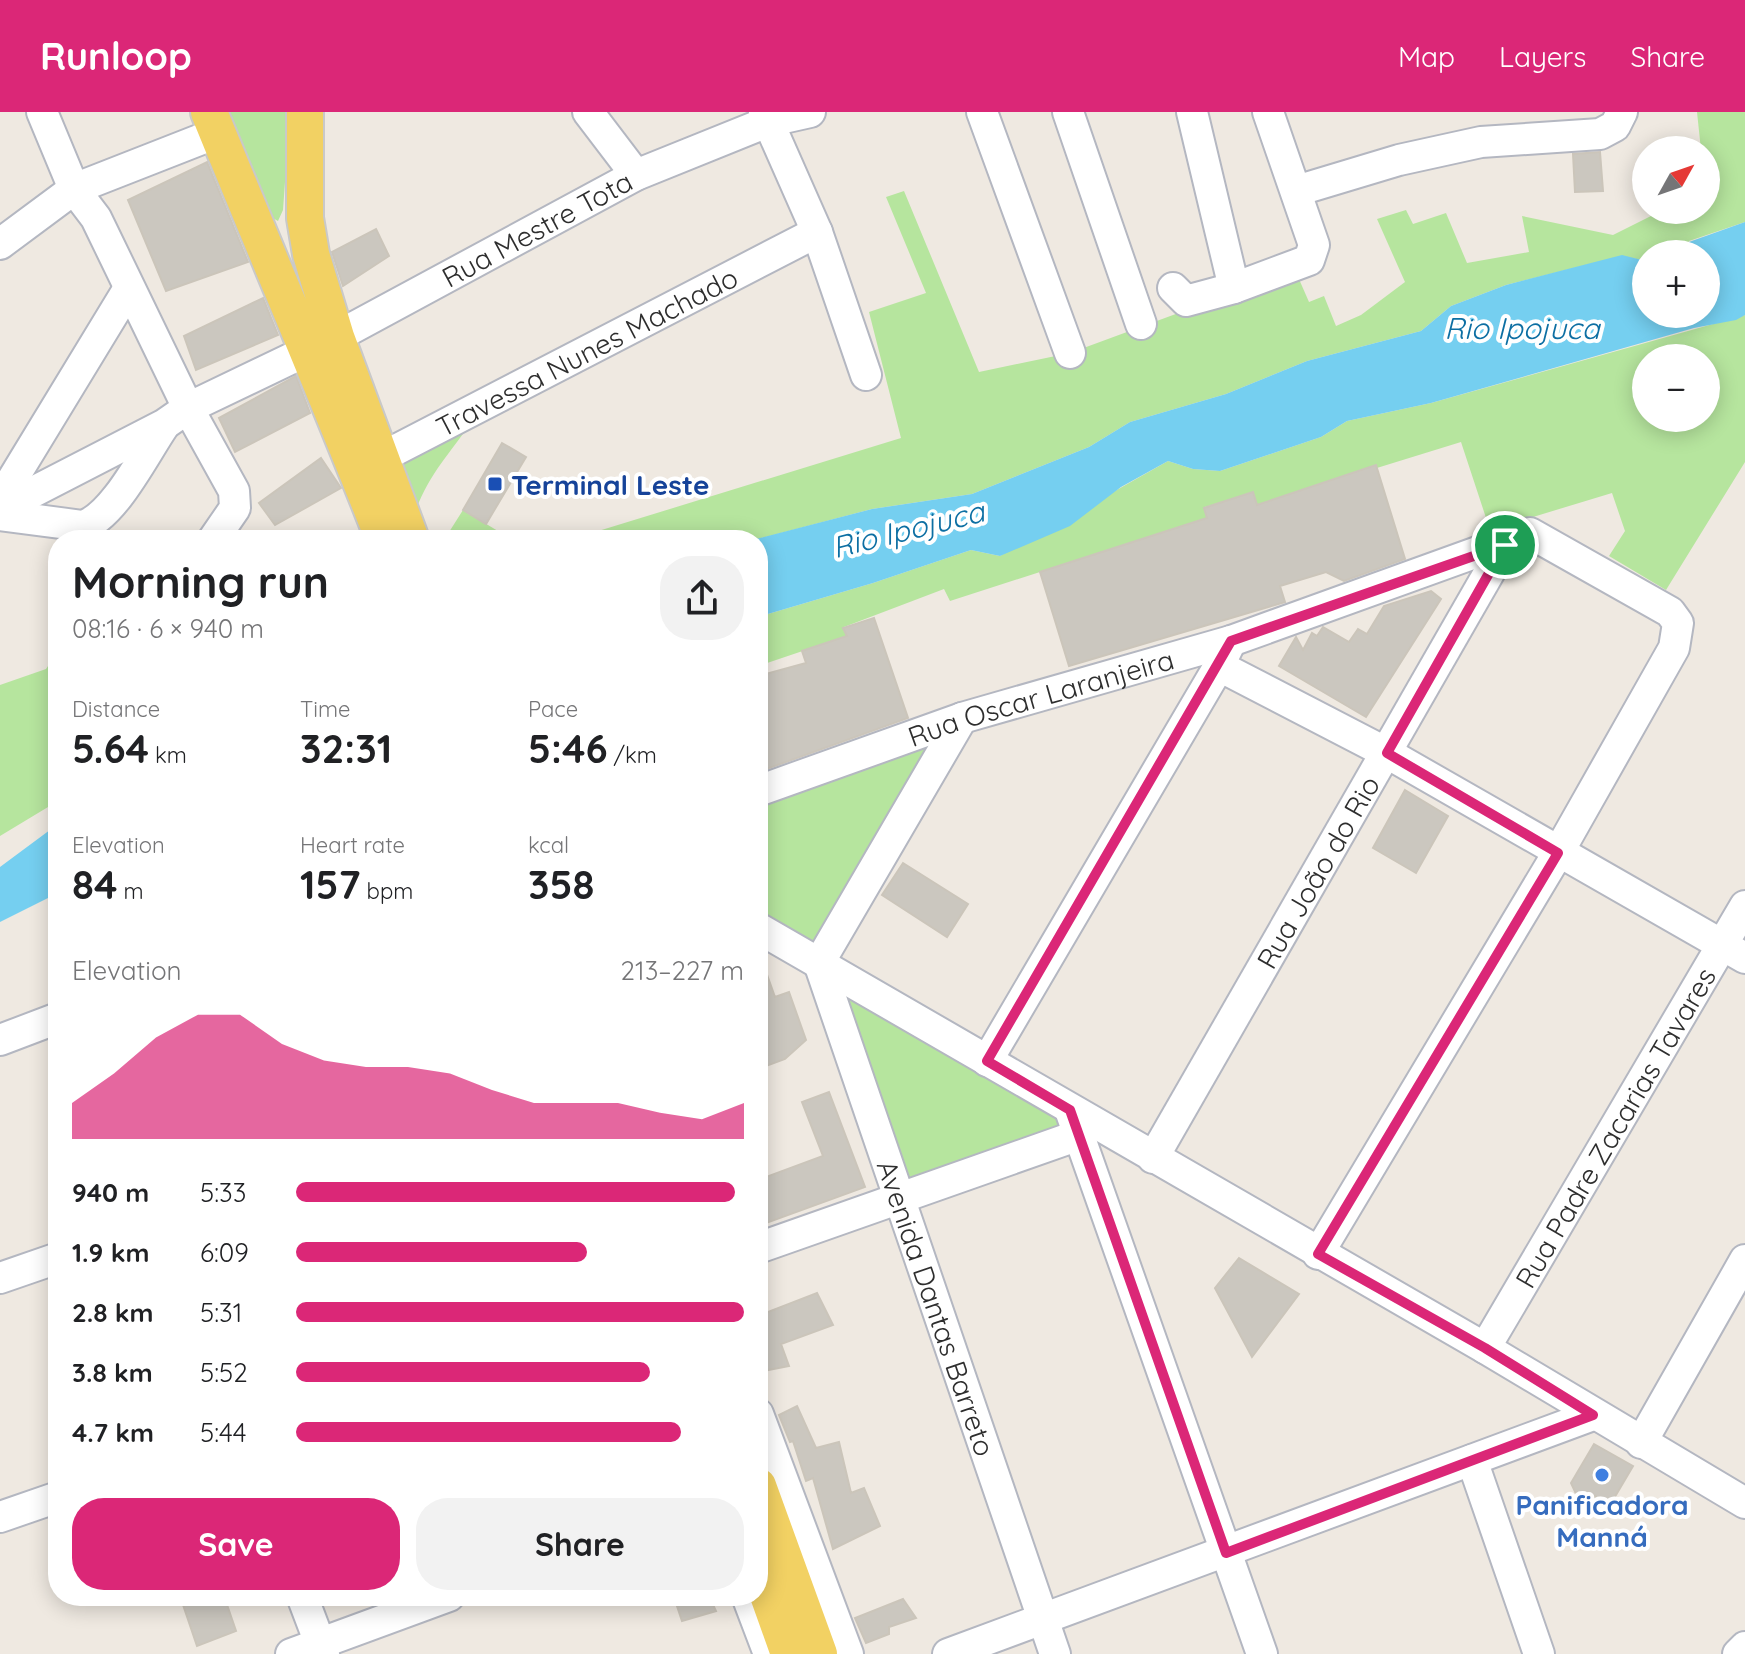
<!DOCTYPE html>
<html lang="en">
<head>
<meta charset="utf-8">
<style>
  :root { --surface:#fff; --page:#f2f2f2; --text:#202124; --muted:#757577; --accent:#db2777 }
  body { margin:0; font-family:Quicksand,sans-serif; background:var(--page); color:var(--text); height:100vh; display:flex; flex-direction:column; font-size:30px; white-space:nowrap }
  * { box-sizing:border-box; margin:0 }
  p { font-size:26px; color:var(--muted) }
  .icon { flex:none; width:44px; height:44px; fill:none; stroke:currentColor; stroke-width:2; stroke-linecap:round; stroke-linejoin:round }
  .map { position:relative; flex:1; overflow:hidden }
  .sheet { position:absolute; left:48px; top:418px; width:720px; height:1076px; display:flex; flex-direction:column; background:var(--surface); border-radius:32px; box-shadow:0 4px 20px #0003 }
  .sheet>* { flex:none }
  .needle { width:52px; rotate:50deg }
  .tools { position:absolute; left:1632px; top:24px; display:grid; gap:16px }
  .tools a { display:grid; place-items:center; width:88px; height:88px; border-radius:50%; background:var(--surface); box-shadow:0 4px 20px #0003; font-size:40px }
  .pin { position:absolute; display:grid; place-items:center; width:68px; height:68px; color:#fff; margin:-34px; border:4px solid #fff; border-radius:50%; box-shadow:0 2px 8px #0007 }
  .round { display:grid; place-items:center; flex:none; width:84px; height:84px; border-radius:32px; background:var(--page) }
  .summary { display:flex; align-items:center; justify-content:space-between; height:136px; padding:0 24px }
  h1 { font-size:44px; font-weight:800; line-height:60px }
  .metrics { display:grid; grid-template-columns:repeat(3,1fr); gap:12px; height:136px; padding:8px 24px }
  .metrics div { display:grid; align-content:center }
  .metrics b { font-size:40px; font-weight:800 }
  .metrics small { font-size:22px; font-weight:400 }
  .metrics p { font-size:22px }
  .chart { height:224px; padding:16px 24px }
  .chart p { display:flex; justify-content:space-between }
  .chart svg { width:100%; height:144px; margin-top:8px; fill:var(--accent); opacity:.7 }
  .button { display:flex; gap:16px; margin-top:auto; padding:16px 24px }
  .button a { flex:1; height:92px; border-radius:32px; background:var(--accent); color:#fff; font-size:32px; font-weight:800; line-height:92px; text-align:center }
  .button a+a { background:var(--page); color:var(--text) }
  ul { padding:0 24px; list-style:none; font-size:26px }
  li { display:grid; grid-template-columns:128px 96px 1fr; align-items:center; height:60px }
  li i { height:20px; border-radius:10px; background:var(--accent) }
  header { display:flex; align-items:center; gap:48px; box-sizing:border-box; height:112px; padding:0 40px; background:var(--accent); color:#fff }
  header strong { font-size:38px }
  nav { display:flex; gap:44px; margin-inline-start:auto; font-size:28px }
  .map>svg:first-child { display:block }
  .green { fill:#b6e59e; fill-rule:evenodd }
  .water { fill:#75cff0 }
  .building { fill:#cbc7bf; stroke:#cbc5ba; stroke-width:2 }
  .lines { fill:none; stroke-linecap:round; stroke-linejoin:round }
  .minor-casing { stroke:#b4b7c1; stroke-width:34 }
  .major-casing { stroke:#c9c9c9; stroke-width:40 }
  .minor { stroke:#fff; stroke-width:30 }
  .major { stroke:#f2d163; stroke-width:36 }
  .route-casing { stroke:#fff; stroke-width:16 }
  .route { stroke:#db2777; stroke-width:10 }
  .transit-dot { fill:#1a4fb4; stroke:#fff; stroke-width:3 }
  .shop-dot { fill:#3f7fe0; stroke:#fff; stroke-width:3 }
  .labels { text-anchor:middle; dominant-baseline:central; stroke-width:8; stroke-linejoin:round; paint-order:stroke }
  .street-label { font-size:28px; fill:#2e2e2e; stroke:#fff }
  .transit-label { font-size:28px; font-weight:bold; fill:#164399; stroke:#fff; text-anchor:start }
  .shop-label { font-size:28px; font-weight:bold; fill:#366cbe; stroke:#fff }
  .water-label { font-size:30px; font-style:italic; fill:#0d6fa3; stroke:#fff }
</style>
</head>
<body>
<header>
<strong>Runloop</strong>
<nav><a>Map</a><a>Layers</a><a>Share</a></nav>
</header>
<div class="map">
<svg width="1745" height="1542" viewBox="0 0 1745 1542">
  <rect width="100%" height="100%" fill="#efe9e1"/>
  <!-- green -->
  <path class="green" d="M227 0H290L283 98 278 109 269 104Z
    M1697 0H1745V110L1689 129 1681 142H1646V149L1622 144 1506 173 1451 194 1421 219 1307 249 1226 282 1130 310 1089 335 972 382 872 397 754 428H569L901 326 869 200 926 181 886 85 904 79 979 260 1070 241 1295 158 1309 190 1324 184 1336 214 1361 203 1405 170 1377 107 1406 98 1413 112 1446 101 1467 151 1529 140 1522 104 1613 123 1663 98H1706V38H1701Z
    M1745 203V350L1666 478 1609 444 1625 419 1612 381 1490 418 1461 330 1257 393 1252 381 1205 395 1207 406 950 489 944 477 844 515 847 524 758 554V505L873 471 971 438 1000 444 1168 349 1193 357 1220 359 1321 325 1347 309 1431 291ZM1646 246H1706V306H1646Z
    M473 308C446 347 426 364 411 412L393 352Z
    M463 398 513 428H444Z
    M58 539V689L0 724V573L46 557Z
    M940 616 815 844 758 811V682Z
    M839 872 1062 1001 1069 1019 901 1077Z"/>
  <!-- water -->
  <path class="water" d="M1745 110V203L1736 208 1694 216 1431 291 1347 309 1321 325 1220 359 1193 357 1168 349 1121 375 1070 414 1000 444 971 438 873 471 758 505V428H752L872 397 972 382 1089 335 1130 310 1226 282 1307 249 1421 219 1451 194 1506 173 1622 143 1646 149V202H1706V142H1681L1689 130Z
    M58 712V781L0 810V755Z"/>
  <!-- building -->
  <path class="building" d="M1600 40 1603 79 1575 80 1573 42Z
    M207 50 248 150 166 179 128 88Z
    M376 117 389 144 343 174 332 140Z
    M263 186 278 223 196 258 184 224Z
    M296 264 310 301 235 340 219 306Z
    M502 331 526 345 486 412 463 398Z
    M321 346 341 376 275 413 259 391Z
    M1376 353 1405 447 1344 469 1326 460 1280 474 1285 490 1069 554 1040 460 1207 406 1204 396 1253 380 1257 393Z
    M1431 479 1441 487 1366 605 1279 554 1296 525 1303 538 1312 521 1317 524 1323 515 1349 530 1358 517 1367 522 1384 494Z
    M874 506 908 606 758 660V564L806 551 802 539 847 524 843 516Z
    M1405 678 1448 704 1416 761 1373 736Z
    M903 751 968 792 947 825 882 783Z
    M760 843 775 885 789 880 806 928 785 947 758 957Z
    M829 980 865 1075 758 1114V1068L823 1044 802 990Z
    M1239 1146 1299 1182 1252 1245 1215 1176Z
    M817 1181 833 1213 781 1232 789 1254 763 1259 758 1249V1204Z
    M797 1294 816 1336 839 1330 851 1381 864 1376 880 1414 833 1437 813 1366 806 1369 793 1329 790 1330 779 1303Z
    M1594 1332 1633 1354 1610 1393 1595 1384 1585 1401 1571 1371Z
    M180 1484H224L236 1519 197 1534Z
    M702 1484H709L716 1499 682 1509 677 1494Z
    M903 1487 916 1506 889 1515V1522L866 1531 855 1506Z"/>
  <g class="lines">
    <!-- minor casing -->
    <g class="minor-casing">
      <g id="minor">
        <path d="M42 0 74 77 96 106 188 296 234 379 235 396 213 428"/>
        <path d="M588 0 636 63"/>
        <path d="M764 0 817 120 866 263"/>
        <path d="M982 0 1070 241"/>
        <path d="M1068 0 1141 212"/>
        <path d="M1192 0 1234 176"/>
        <path d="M1296 79 1399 48 1481 30 1600 22 1615 14 1622 0"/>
        <path d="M0 132 74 77 217 21"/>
        <path d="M1173 176 1186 189 1234 176 1309 148 1314 133 1268 0"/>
        <path id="s1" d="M361 356 817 120"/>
        <path d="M0 388 129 176"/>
        <path id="s2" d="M0 397 165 312 188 296 336 225 636 63 770 9 810 0"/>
        <path d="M0 403 83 414C114 404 144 343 163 315"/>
        <path d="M1231 529 1219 554 1387 641 1745 846"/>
        <path id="s3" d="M962 606 819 851 1055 1542"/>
        <path id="s4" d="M758 679 962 606 1231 529 1530 421 1670 500 1678 511 1674 536 1558 741 1318 1142"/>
        <path d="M758 816 1485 1236 1745 1391"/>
        <path d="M0 928 58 906"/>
        <path d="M987 949 1219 554"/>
        <path d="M1070 998 1262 1542"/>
        <path id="s5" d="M1153 1046 1505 433"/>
        <path d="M758 1136 1079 1023"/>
        <path d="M0 1166 58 1146"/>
        <path id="s6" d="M1485 1236 1745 794"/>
        <path d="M758 1302 848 1542"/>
        <path d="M1641 1331 1745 1148"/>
        <path d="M1472 1348 1539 1542"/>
        <path d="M0 1405 58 1385"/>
        <path d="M302 1484 324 1542"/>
        <path d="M747 1484 769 1542"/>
        <path d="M291 1542 449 1484"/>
        <path d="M948 1542 1593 1303"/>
        <path d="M1738 1542 1745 1535"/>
      </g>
    </g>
    <!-- major casing -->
    <g class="major-casing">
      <path id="major" d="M209 0C267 143 328 284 384 428
        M305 0V106L311 142 336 225 411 428
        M758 1374 819 1542
        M758 1455 789 1542"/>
    </g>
    <!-- minor -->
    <use href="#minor" class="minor"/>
    <!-- major -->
    <use href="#major" class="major"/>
  </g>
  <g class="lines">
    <!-- route casing -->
    <g class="route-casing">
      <path id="route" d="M1505 433 1387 641 1558 741 1318 1142 1485 1236 1593 1303 1226 1441 1070 998 987 949 1231 529Z"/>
    </g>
    <!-- route -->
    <use href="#route" class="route"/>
  </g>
  <!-- markers -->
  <rect class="transit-dot" x="487" y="364" width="16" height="16" rx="4"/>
  <circle class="shop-dot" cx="1602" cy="1363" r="8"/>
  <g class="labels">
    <!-- street labels -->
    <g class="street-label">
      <text stroke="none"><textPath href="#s2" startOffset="606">Rua Mestre Tota</textPath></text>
      <text stroke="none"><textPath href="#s1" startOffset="254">Travessa Nunes Machado</textPath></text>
      <text stroke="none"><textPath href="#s4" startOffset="298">Rua Oscar Laranjeira</textPath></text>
      <text stroke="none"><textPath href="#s5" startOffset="330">Rua João do Rio</textPath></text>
      <text stroke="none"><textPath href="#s6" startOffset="256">Rua Padre Zacarias Tavares</textPath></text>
      <text stroke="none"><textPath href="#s3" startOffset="648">Avenida Dantas Barreto</textPath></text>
    </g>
    <!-- transit labels -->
    <g class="transit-label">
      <text x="511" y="372">Terminal Leste</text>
    </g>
    <!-- shop labels -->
    <g class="shop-label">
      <text x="1602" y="1392">Panificadora<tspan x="1602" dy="32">Manná</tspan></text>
    </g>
    <!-- water labels -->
    <g class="water-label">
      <text x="1522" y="216">Rio Ipojuca</text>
      <text transform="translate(908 417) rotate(-14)">Rio Ipojuca</text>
    </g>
  </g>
</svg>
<div class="tools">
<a><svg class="needle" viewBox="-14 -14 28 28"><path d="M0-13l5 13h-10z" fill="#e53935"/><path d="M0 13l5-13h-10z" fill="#757577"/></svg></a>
<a>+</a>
<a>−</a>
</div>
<div class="pin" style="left:1505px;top:433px;background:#1e9e55"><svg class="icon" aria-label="arrive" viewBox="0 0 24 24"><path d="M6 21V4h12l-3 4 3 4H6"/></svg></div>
<section class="sheet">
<div class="summary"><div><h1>Morning run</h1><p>08:16 · 6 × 940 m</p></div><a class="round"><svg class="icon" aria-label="share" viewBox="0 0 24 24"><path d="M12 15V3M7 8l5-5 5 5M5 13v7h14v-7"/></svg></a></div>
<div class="metrics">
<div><p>Distance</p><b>5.64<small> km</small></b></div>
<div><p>Time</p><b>32:31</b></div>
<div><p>Pace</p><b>5:46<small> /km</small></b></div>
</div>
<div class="metrics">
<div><p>Elevation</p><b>84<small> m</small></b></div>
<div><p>Heart rate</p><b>157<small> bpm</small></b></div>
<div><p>kcal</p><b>358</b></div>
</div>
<div class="chart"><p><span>Elevation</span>213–227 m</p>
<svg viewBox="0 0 160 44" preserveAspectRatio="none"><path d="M0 44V33L10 24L20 13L30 6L40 6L50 15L60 20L70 22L80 22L90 24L100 29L110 33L120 33L130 33L140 36L150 38L160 33V44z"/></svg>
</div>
<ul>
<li><b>940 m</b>5:33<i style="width:98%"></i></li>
<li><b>1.9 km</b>6:09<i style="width:65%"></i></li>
<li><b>2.8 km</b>5:31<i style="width:100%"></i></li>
<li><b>3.8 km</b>5:52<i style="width:79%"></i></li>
<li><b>4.7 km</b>5:44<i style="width:86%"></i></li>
</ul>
<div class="button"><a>Save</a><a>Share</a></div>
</section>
</div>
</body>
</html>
